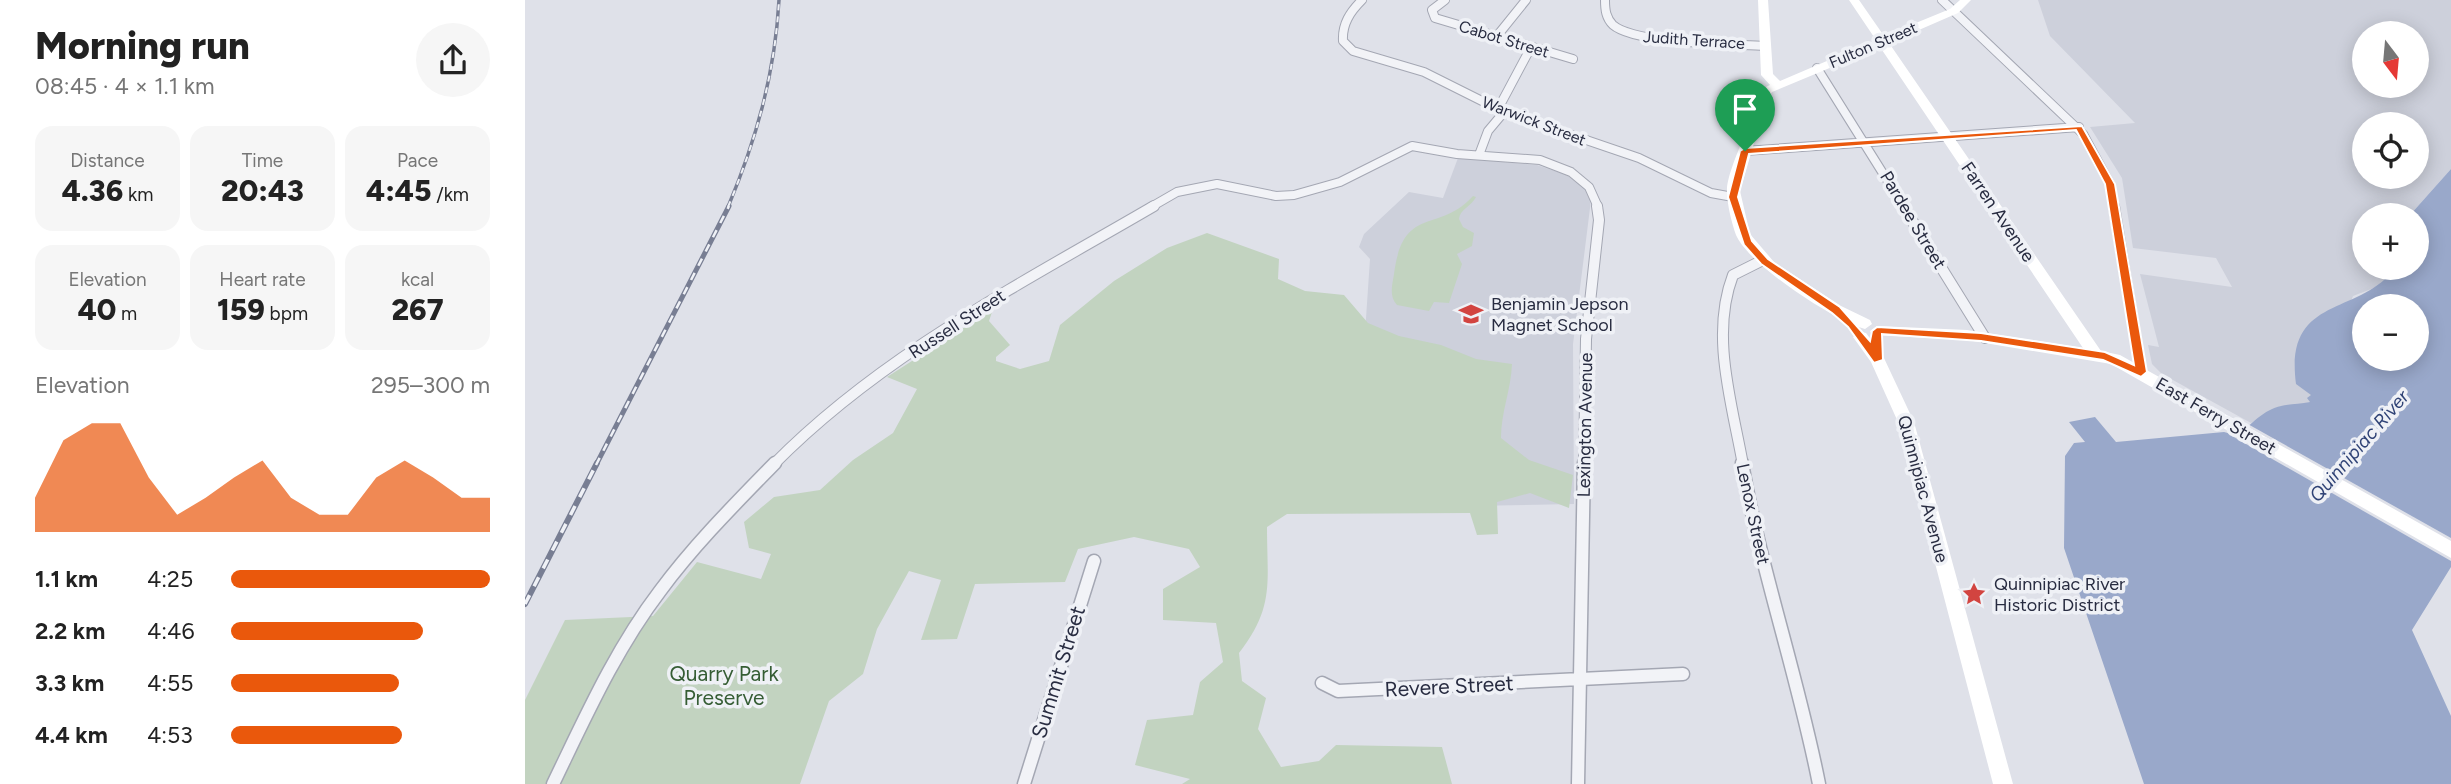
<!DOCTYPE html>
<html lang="en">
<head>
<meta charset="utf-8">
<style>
  :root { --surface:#fff; --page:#f6f6f6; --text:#222; --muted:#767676; --accent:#ea580c }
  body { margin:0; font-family:Figtree,sans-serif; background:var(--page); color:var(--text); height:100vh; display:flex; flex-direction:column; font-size:26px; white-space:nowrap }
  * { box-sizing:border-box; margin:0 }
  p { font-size:23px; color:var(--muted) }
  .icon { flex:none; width:38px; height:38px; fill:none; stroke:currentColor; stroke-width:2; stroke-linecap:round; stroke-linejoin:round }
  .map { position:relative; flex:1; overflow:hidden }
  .sheet { display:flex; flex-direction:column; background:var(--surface); width:525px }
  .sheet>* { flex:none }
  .needle { width:46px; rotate:164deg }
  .buttons { position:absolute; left:1827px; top:21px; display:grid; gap:14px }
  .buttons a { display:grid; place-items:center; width:77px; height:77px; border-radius:50%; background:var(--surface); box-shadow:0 4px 18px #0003; font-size:35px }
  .pin { position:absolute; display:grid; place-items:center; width:60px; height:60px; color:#fff; margin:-72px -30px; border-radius:50% 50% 50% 0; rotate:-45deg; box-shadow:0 0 7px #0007 }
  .pin .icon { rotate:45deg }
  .round { display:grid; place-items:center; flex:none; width:74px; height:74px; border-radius:37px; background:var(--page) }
  .summary { display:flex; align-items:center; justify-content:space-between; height:119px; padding:0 35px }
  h1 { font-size:38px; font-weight:800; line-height:52px }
  .figures { display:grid; grid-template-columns:repeat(3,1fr); gap:10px; height:119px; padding:7px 35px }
  .figures div { display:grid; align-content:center; border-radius:18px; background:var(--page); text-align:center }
  .figures b { font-size:30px; font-weight:800 }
  .figures small { font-size:19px; font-weight:400 }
  .figures p { font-size:19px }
  .chart { height:196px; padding:14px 35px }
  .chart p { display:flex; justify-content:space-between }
  .chart svg { width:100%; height:126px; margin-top:7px; fill:var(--accent); opacity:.7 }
  ul { padding:0 35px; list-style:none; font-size:23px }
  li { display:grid; grid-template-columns:112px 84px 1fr; align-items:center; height:52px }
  li i { height:18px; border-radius:9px; background:var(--accent) }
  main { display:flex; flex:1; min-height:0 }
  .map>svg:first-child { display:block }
  .built { fill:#cdd0db; fill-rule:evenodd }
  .green { fill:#c2d3c0 }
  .water { fill:#99a8ca; fill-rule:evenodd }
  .pier { fill:#dfe1e9 }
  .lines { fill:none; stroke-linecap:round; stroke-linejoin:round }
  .street-far2-casing { stroke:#a4a7b3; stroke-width:10 }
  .street-far1-casing { stroke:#a4a7b3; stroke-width:12 }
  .street-casing { stroke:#a4a7b3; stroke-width:15 }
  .street-far2 { stroke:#f2f3f7; stroke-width:8 }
  .street-far1 { stroke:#f2f3f7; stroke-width:10 }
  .street { stroke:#f2f3f7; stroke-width:12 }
  .secondary { fill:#fff; fill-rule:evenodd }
  .rail-far2-casing { stroke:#787e93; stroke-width:3.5 }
  .rail-far1-casing { stroke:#787e93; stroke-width:5 }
  .rail-casing { stroke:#787e93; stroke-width:6 }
  .rail-far2 { stroke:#eff1f6; stroke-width:2; stroke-dasharray:6; stroke-linecap:butt }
  .rail-far1 { stroke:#eff1f6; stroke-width:2.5; stroke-dasharray:8; stroke-linecap:butt }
  .rail { stroke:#eff1f6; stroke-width:3.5; stroke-dasharray:10; stroke-linecap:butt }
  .route { fill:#ea580c; stroke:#fff; stroke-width:2; fill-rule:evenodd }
  .labels { text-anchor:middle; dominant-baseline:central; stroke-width:7; stroke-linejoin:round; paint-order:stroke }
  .far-street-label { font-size:16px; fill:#282c41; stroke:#eff1f6 }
  .street-label { font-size:18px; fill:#282c41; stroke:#eff1f6 }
  .poi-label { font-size:18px; fill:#282c41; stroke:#eff1f6; text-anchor:start }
  .water-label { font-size:19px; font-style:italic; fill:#304376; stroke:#eff1f6 }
  .near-street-label { font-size:21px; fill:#282c41; stroke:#eff1f6 }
  .near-park-label { font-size:21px; fill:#355d34; stroke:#eff1f6 }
</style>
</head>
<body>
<main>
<section class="sheet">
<div class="summary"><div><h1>Morning run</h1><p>08:45 · 4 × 1.1 km</p></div><a class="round"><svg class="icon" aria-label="share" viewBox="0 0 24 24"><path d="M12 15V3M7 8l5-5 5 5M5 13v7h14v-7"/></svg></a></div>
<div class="figures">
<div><p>Distance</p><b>4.36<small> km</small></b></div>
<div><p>Time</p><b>20:43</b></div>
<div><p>Pace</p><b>4:45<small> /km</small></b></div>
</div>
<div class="figures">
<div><p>Elevation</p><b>40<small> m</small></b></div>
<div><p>Heart rate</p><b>159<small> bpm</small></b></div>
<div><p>kcal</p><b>267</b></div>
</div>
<div class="chart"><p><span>Elevation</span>295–300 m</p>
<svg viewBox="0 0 160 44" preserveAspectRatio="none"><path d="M0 44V32L10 12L20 6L30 6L40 25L50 38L60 32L70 25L80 19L90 32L100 38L110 38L120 25L130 19L140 25L150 32L160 32V44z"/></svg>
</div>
<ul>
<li><b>1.1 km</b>4:25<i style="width:100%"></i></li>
<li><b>2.2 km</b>4:46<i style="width:74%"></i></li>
<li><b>3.3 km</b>4:55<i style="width:65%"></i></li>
<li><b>4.4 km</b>4:53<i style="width:66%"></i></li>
</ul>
</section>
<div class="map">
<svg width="1926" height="784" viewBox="0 0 1926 784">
  <rect width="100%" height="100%" fill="#dfe1e9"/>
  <!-- built -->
  <path class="built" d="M1513 0H1926V169L1885 215H1839V268H1870L1854 286 1828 296 1785 402 1764 407 1756 406 1726 423 1637 374 1627 364 1623 345 1634 347 1615 274 1707 287 1691 258 1608 248 1597 178 1565 127 1610 123 1525 36ZM1839 33H1892V86H1839ZM1839 124H1892V177H1839Z
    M933 158 1012 165 1045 176 1061 189 1066 200 1048 344 1049 504 944 506 840 333 845 259 834 247 839 234 884 192 918 198Z"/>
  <!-- green -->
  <path class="green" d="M948 196 951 197C947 206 935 209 934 219L938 227 949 233 947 246 932 254 937 264 924 303 909 302 904 311 872 305C864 296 867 286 869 274 878 204 914 234 948 196Z
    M682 233 754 259 753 279 780 291 819 295 843 323 874 336 916 345 951 359 987 364C986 390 976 412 976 438L1004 460 1048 475 1044 508 1005 493 972 502 973 534 952 535 945 513 762 514 742 527C742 582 750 607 714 653L717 681 741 698 733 729 756 767 794 761 811 745 917 747 927 784H657L665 779 610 765 622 720 668 715 675 682 698 662 691 623 638 620V589L675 567 664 549 609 537 553 549 540 582 450 584 432 639 396 640 416 580 384 571 352 629 338 674 304 701 275 784H0V700L40 620 128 616 172 562 236 579 246 554 224 548 219 522 249 497 295 490 328 460 368 433 392 389 362 377 468 309 464 321 485 345 471 357V361L495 369 524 361 535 325 589 281 642 248Z"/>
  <!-- water -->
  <path class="water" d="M1926 169V567L1887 630 1926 716V784H1619L1539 548 1540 456 1549 443 1560 442 1544 422 1570 417 1591 442 1699 432 1714 436C1724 425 1740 409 1756 406 1765 404 1775 404 1785 402L1782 398 1786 395 1771 384C1759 294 1834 317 1870 268H1892V215H1885ZM1839 306H1892V359H1839Z"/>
  <!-- pier -->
  <path class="pier" d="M1721 423 1926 538V561L1707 436Z"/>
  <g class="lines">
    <!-- street-far2 casing -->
    <g class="street-far2-casing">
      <path id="street-far2" d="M837 0C825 12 817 24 818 41L828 51 899 72 979 112 1114 158 1186 193 1208 197
        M920 0 907 10 910 18 1048 59
        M1080 0C1080 10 1081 18 1088 25 1110 44 1207 44 1239 46
        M1417 0 1558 134 1585 184 1589 207
        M972 36 1001 0
        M1292 68 1379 207
        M973 109 1005 49
        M1220 151 1554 127
        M954 155 963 131 979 112
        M626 207 652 192 692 184 751 196 769 195 815 182 887 146 932 154 1015 160 1046 172 1064 187 1073 207"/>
    </g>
    <!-- street-far1 casing -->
    <g class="street-far1-casing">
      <path id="street-far1" d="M1378 206 1460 338
        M1589 206 1616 372
        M248 465C356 355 497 283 629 206
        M1059 465 1061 339 1074 220 1072 206
        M1218 465C1207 403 1185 335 1208 275L1238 260"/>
    </g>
    <!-- street casing -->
    <g class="street-casing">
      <path id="street" d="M1217 463C1236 571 1273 676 1294 784
        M797 683 813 691 1158 674
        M28 784C60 718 90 650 135 591 169 545 210 504 250 463
        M499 784 569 561
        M1053 784 1059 463"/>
    </g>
    <!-- street-far2 -->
    <use href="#street-far2" class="street-far2"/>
    <!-- street-far1 -->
    <use href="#street-far1" class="street-far1"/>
    <!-- street -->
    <use href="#street" class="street"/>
    <!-- secondary -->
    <path class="secondary" d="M1233 0H1243L1248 74 1255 81 1351 40 1324 0H1334L1359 36 1425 9 1435 0H1446L1433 13 1364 43 1576 351 1595 355 1926 541V558L1586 364 1442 340 1347 335 1345 331 1352 326 1442 330 1558 348 1355 47 1247 92 1241 102 1215 191 1225 234 1249 262 1316 306 1345 320 1347 324 1340 329C1308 320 1224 265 1211 235 1207 224 1202 204 1202 192 1201 178 1214 150 1219 136 1224 119 1227 92 1245 85L1236 75Z
      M1336 332 1341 333 1358 356 1389 422 1488 784H1468L1373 422 1346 362 1328 337Z"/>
    <!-- rail-far2 casing -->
    <g class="rail-far2-casing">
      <path id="rail-far2" d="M203 207C231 140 250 74 254 0"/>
    </g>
    <!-- rail-far1 casing -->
    <g class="rail-far1-casing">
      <path id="rail-far1" d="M71 465 204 206"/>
    </g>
    <!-- rail casing -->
    <g class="rail-casing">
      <path id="rail" d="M0 604 72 463"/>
    </g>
    <!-- rail-far2 -->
    <use href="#rail-far2" class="rail-far2"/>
    <!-- rail-far1 -->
    <use href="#rail-far1" class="rail-far1"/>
    <!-- rail -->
    <use href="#rail" class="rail"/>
  </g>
  <!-- route -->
  <path class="route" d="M1557 126 1590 184 1622 372 1616 377 1578 360 1456 341 1357 334 1358 360 1349 363 1323 327 1307 313 1236 264 1219 245 1203 197 1215 151 1220 148ZM1551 130 1580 184 1609 365 1580 352 1456 333 1352 327 1347 331 1345 341 1315 307 1243 259 1227 241 1213 197 1224 154Z"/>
  <!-- icons -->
  <defs>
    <g id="school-bare" transform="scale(1.89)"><path d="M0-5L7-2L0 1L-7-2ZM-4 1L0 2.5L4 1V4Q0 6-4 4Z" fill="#d24440" stroke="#eff1f6" stroke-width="2.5" paint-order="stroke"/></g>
    <g id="sight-bare" transform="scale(1.89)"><path d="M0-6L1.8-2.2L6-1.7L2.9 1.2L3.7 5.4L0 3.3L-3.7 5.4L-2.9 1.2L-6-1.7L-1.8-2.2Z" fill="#d24440" stroke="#eff1f6" stroke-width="2.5" paint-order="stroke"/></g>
  </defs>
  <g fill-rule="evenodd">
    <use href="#school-bare" x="946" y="314"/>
    <use href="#sight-bare" x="1449" y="594"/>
  </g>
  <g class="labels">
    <!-- far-street labels -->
    <g class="far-street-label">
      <text transform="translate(979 39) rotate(17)">Cabot Street</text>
      <text transform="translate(1169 40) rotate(4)">Judith Terrace</text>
      <text transform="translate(1348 45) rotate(-23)">Fulton Street</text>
      <text transform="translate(1009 121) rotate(21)">Warwick Street</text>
    </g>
    <!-- street labels -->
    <g class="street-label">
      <text transform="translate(1473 212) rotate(56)">Farren Avenue</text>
      <text transform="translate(1388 220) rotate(59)">Pardee Street</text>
      <text transform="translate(432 324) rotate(-33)">Russell Street</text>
      <text transform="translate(1691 416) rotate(30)">East Ferry Street</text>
      <text transform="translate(1060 425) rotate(-89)">Lexington Avenue</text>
      <text transform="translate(1398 489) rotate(75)">Quinnipiac Avenue</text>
      <text transform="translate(1228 514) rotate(78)">Lenox Street</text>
    </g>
    <!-- poi labels -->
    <g class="poi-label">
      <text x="966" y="304">Benjamin Jepson<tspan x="966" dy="21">Magnet School</tspan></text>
      <text x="1469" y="584">Quinnipiac River<tspan x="1469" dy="21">Historic District</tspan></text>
    </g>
    <!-- water labels -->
    <g class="water-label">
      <text transform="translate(1834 446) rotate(-49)">Quinnipiac River</text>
    </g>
    <!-- near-street labels -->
    <g class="near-street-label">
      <text transform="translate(533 672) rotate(-73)">Summit Street</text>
      <text transform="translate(924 686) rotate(-3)">Revere Street</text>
    </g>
    <!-- near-park labels -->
    <g class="near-park-label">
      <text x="199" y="673">Quarry Park<tspan x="199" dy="24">Preserve</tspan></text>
    </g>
  </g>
</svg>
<div class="buttons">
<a><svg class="needle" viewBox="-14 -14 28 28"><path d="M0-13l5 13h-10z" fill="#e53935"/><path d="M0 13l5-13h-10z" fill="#767676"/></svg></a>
<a><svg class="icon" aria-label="locate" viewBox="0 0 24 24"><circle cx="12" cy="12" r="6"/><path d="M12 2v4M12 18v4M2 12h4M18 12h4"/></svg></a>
<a>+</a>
<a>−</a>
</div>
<div class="pin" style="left:1220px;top:151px;background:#1e9e55"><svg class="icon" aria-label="arrive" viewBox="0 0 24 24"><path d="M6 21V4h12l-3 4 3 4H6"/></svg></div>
</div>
</main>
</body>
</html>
